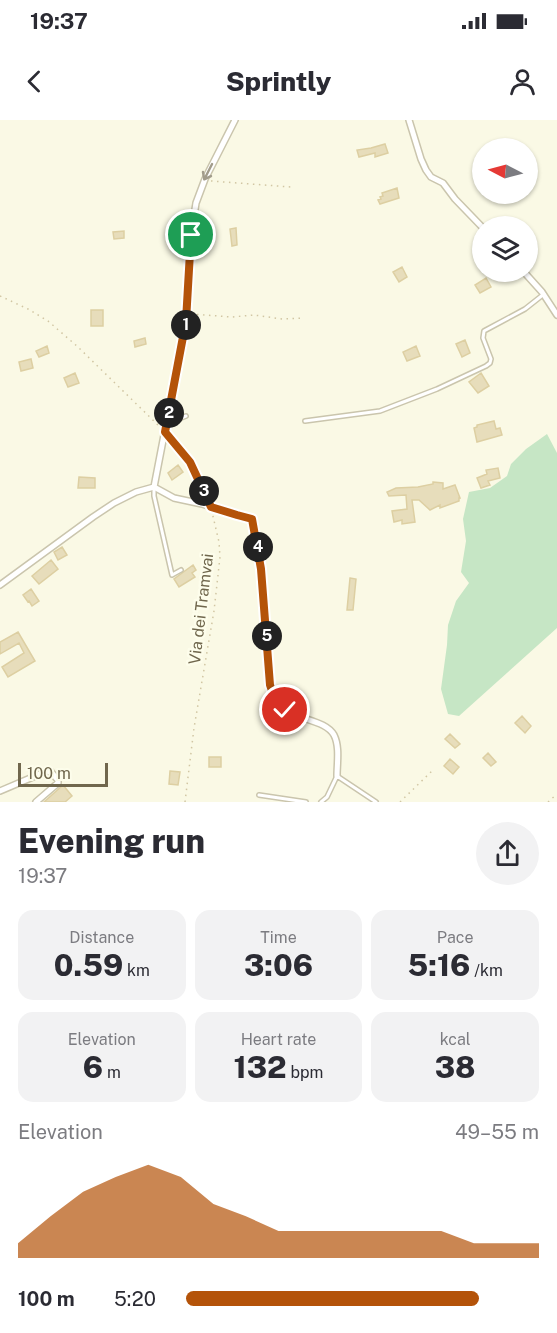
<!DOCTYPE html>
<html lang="en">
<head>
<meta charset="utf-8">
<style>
  :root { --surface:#fff; --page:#f2f2f3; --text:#2b2b33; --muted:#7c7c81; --accent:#b45309 }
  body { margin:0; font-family:"Public Sans",sans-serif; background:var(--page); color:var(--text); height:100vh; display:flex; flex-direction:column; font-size:22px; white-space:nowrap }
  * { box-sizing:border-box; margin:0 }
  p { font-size:20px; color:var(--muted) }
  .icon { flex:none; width:33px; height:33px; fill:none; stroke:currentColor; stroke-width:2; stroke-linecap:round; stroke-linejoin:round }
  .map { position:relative; height:682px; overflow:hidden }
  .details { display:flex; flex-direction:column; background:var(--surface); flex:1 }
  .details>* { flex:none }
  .needle { width:39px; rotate:276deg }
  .fabs { position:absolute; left:472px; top:18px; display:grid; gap:12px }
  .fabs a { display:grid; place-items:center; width:66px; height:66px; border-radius:50%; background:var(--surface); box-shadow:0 2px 4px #0004; font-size:30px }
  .scale { position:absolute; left:18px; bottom:15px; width:90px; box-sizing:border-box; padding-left:6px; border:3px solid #70674d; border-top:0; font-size:16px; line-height:21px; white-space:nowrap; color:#70674d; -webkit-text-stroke:4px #fdfdeb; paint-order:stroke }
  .pin { position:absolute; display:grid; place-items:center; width:51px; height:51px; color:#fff; margin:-26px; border:3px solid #fff; border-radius:50%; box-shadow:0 2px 6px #0007 }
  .km { position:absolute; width:30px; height:30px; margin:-15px; border-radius:50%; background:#222; color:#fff; font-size:16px; line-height:30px; text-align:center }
  .round { display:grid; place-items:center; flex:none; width:63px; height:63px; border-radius:32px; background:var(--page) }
  .headline { display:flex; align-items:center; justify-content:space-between; height:102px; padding:0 18px }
  h1 { font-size:33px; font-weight:800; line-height:45px }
  .metrics { display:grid; grid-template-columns:repeat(3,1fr); gap:9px; height:102px; padding:6px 18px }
  .metrics div { display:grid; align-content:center; border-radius:15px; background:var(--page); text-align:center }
  .metrics b { font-size:30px; font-weight:800 }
  .metrics small { font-size:16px; font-weight:400 }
  .metrics p { font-size:16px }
  .chart { height:168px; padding:12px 18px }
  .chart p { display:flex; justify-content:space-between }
  .chart svg { width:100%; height:108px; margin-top:6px; fill:var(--accent); opacity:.7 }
  ul { padding:0 18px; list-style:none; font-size:20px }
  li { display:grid; grid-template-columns:96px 72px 1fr; align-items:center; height:45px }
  li i { height:15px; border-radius:8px; background:var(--accent) }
  .status { display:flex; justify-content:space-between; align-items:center; height:42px; padding:0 30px; background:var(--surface); direction:ltr }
  .status svg { height:16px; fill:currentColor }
  header { display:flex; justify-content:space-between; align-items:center; height:78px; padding:0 18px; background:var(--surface); font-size:27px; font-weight:800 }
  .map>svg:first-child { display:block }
  .green { fill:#c6e6c5 }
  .building { fill:#e7ddbb; stroke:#ddcfa2; stroke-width:1.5 }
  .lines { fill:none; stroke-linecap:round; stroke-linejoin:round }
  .service-casing { stroke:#cac5ad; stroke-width:6 }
  .minor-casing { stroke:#cac5ad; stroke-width:8 }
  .path { stroke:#d1c6a3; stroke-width:1.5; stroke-dasharray:1.5 4.5; stroke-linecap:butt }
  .service { stroke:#fff; stroke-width:3 }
  .minor { stroke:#fff; stroke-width:5 }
  .oneway { stroke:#a29c8b }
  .route-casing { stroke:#fff; stroke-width:12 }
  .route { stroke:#b45309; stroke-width:8 }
  .labels { text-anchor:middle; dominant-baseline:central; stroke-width:5; stroke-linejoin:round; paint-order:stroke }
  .street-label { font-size:16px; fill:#70674d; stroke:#fdfdeb }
</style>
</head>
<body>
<div class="status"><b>19:37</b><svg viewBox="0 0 49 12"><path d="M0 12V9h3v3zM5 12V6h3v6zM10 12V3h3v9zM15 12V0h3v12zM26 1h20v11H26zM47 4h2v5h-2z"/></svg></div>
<header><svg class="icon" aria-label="back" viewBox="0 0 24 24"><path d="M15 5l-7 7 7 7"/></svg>Sprintly<svg class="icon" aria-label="person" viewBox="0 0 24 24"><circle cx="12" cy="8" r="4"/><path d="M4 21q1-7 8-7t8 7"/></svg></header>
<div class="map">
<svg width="557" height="682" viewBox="0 0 557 682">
  <rect width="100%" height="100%" fill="#faf9e5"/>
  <!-- green -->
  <path class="green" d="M547 314 557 333V508L459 596 448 594 441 569 447 525 448 505 456 481 469 463 461 452 466 421 463 399 469 372 490 368 507 356 511 344 526 329Z"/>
  <!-- building -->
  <path class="building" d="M385 24 388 33 375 37V33L359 37 357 30 371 28Z
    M397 68 399 78 380 84 378 80 381 79 380 77 383 76 382 73Z
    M236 108 237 125 232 126 230 109Z
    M124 111V118L114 119 113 112Z
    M402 147 407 157 399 162 393 152Z
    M486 158 491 167 480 173 475 165Z
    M91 190H103V206H91Z
    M145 218 146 224 135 227 134 221Z
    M465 220 470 233 462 237 456 224Z
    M47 226 49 233 39 237 36 231Z
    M416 226 420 236 407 241 403 232Z
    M31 239 33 248 21 251 19 242Z
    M75 253 79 263 68 267 64 258Z
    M481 253 489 266 478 273 469 262Z
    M494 301 496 309 500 308 502 315 477 322 474 308 477 307V305Z
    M178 345 183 352 172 360 168 353Z
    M498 348 500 358 488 361 490 365 481 368 477 358 487 354 486 350Z
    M79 357 95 358V368H78Z
    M433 362 443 363V369L455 365 460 378H459V381L440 388V385L430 390 419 380H412L415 402 402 404V400L394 402 392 391 407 389 406 375 389 376 387 372 396 368 418 367 433 364Z
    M62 427 67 435 58 440 54 432Z
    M51 440 58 449 39 464 32 456Z
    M193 445 196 450 192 453 195 457 179 467 174 459Z
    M350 458 356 459 353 490H347Z
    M31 469 39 481 32 486 29 481 28 482 23 475Z
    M18 512 35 541 8 557 2 547 24 533 19 523 0 534V522Z
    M522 596 531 606 525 613 515 603Z
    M450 614 460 624 455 628 445 619Z
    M488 633 496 642 491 646 483 638Z
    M209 637H221V647H209Z
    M450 639 459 647 453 654 444 646Z
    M170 651 180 652 178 665 169 664Z
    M63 665 72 676 65 682H44Z"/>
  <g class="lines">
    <!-- service casing -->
    <g class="service-casing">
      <path id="service" d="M305 301 380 291 437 269 486 246 490 243 491 239 483 218 484 211 525 189 544 174
        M168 302 179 300 181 298 186 296
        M154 368V376L172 455 181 450
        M259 675 306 682
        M321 682 327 677 337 656 376 682"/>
    </g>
    <!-- minor casing -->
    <g class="minor-casing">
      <path id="minor" d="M409 0 421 39 426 50 431 57 443 63 455 79 483 108
        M524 152 542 172 557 195
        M154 367 174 378 202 384 237 395 252 399C261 436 264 474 266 512 268 531 266 559 274 576 285 602 323 596 334 615 340 627 337 643 337 656
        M154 367 186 201 191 115 196 83 205 59 235 0
        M0 465 93 397 114 383 136 372 154 367
        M0 671 47 651 51 652 58 660V663L36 682"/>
    </g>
    <!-- path -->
    <path class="path" d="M211 61 291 67
      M0 176 28 189 48 201 78 227 160 307
      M191 194 232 197 254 195 282 199 304 198
      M170 317 190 342 207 380
      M185 682 194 608 214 491 220 437 219 422 212 392
      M400 682 434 649
      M548 682 557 674"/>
    <!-- service -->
    <use href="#service" class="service"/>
    <!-- minor -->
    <use href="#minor" class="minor"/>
  </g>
  <!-- one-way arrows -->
  <defs><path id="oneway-shaft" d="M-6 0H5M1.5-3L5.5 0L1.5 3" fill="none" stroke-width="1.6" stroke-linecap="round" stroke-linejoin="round" transform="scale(1.5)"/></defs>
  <use class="oneway" href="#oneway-shaft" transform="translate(208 52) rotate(117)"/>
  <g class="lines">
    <!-- route casing -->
    <g class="route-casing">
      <path id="route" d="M191 115 186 201 165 312 190 342 211 387 237 395 252 399 261 449 270 565 275 579 285 590"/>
    </g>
    <!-- route -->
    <use href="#route" class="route"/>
  </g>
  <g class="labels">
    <!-- street labels -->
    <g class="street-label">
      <text transform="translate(201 489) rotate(-83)">Via dei Tramvai</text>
    </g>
  </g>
</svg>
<div class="fabs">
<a><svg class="needle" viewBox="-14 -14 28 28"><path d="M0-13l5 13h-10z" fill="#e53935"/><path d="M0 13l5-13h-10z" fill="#7c7c81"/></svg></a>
<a><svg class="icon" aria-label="layers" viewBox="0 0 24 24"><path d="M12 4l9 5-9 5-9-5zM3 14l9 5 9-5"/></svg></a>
</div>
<div class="scale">100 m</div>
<div class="pin" style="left:191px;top:115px;background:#1e9e55"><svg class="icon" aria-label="arrive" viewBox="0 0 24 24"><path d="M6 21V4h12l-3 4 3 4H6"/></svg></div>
<div class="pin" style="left:285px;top:590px;background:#d93025"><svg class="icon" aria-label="check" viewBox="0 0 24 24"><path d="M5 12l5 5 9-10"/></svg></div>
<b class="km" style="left:186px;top:205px">1</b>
<b class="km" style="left:169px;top:293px">2</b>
<b class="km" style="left:204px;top:371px">3</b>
<b class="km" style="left:258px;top:427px">4</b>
<b class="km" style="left:267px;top:516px">5</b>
</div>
<section class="details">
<div class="headline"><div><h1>Evening run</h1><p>19:37</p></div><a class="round"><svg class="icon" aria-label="share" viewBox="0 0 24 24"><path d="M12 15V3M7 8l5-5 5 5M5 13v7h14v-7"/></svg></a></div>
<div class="metrics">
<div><p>Distance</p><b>0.59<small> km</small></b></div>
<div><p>Time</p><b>3:06</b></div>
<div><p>Pace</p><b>5:16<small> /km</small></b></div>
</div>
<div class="metrics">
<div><p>Elevation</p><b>6<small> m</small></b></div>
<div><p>Heart rate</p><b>132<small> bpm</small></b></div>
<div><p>kcal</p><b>38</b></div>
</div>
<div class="chart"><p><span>Elevation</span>49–55 m</p>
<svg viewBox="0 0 160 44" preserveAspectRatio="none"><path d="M0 44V38L10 27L20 17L30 11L40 6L50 11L60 22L70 27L80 33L90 33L100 33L110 33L120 33L130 33L140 38L150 38L160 38V44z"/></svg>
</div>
<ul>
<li><b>100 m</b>5:20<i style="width:83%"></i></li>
</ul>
</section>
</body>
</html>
